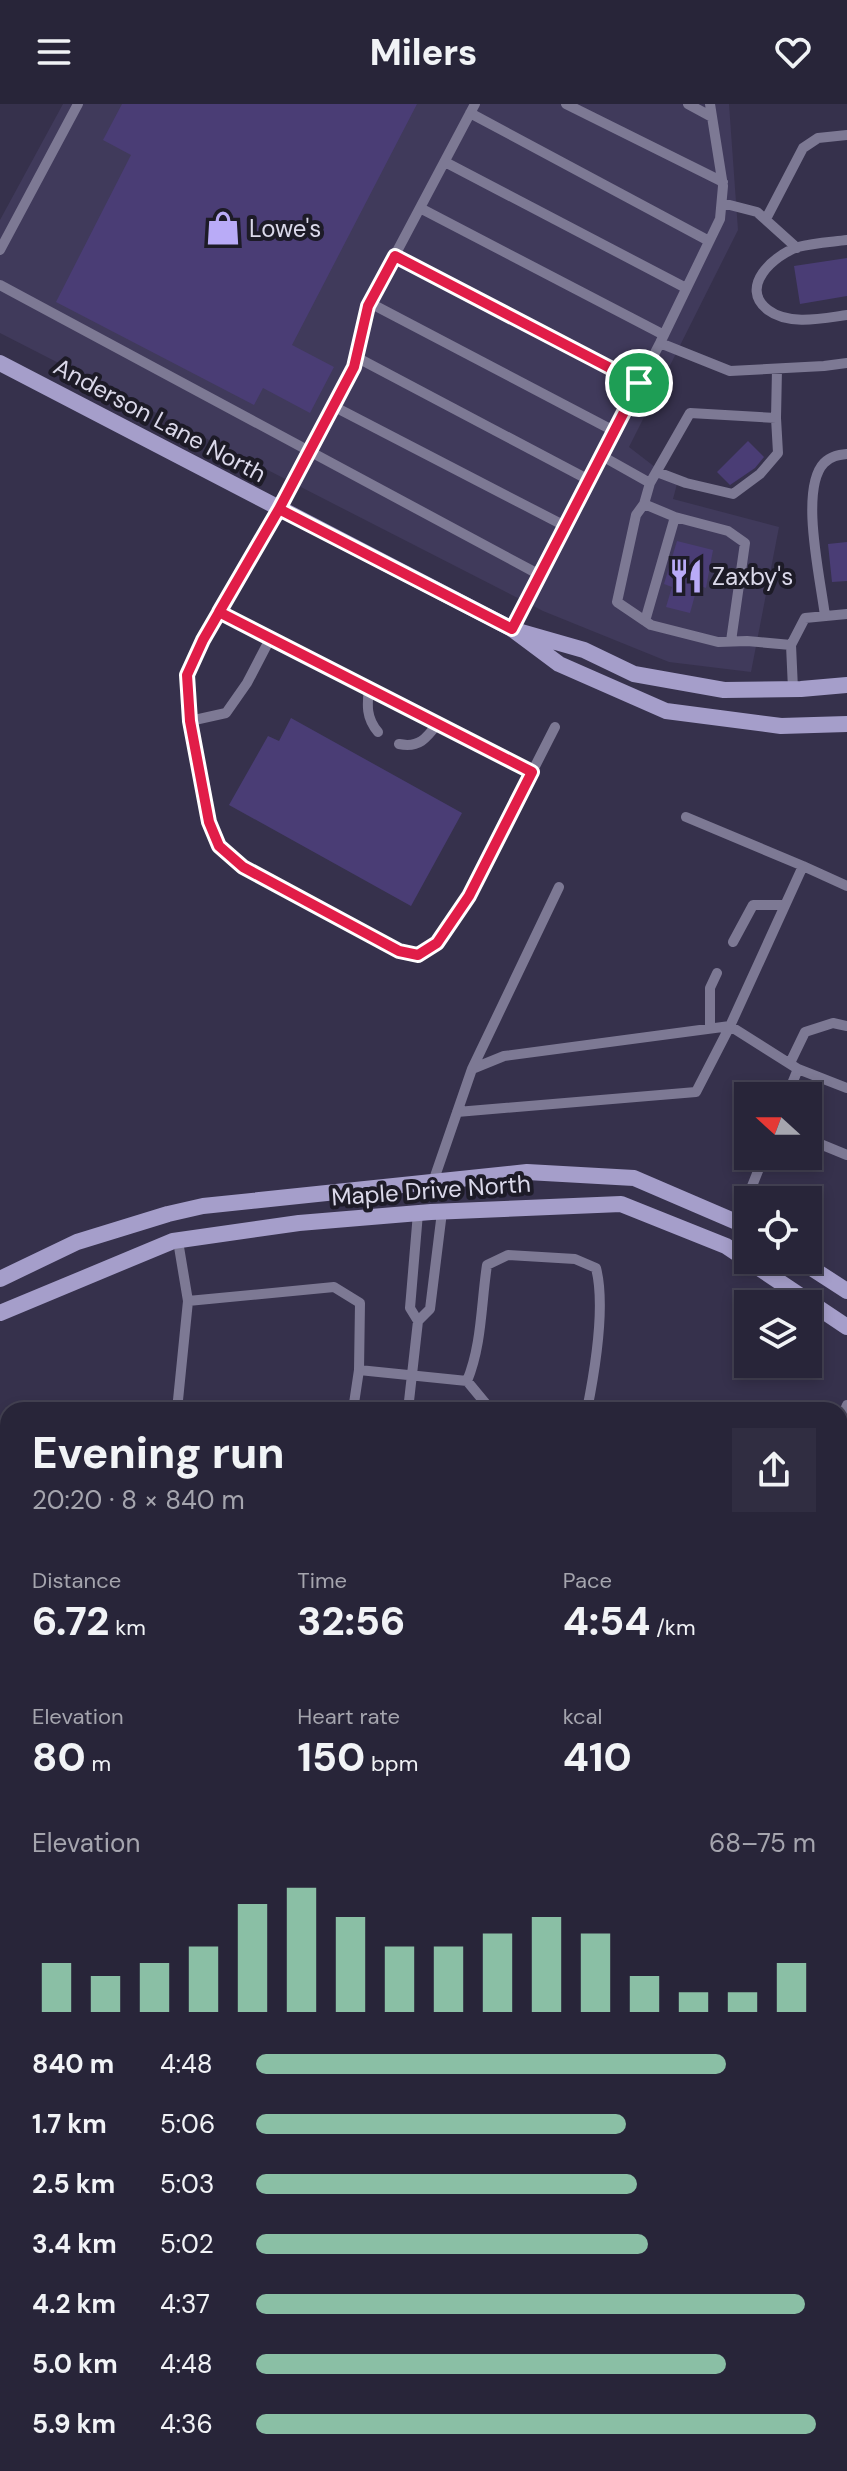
<!DOCTYPE html>
<html lang="en">
<head>
<meta charset="utf-8">
<style>
  :root { --surface:#282539; --page:#302d41; --text:#f1f3f6; --muted:#a5a5ae; --line:#444253; --accent:#8abfa5 }
  body { margin:0; font-family:"DM Sans",sans-serif; background:var(--page); color:var(--text); height:100vh; display:flex; flex-direction:column; font-size:30px; white-space:nowrap }
  * { box-sizing:border-box; margin:0 }
  p { font-size:26px; color:var(--muted) }
  .icon { flex:none; width:44px; height:44px; fill:none; stroke:currentColor; stroke-width:2; stroke-linecap:round; stroke-linejoin:round }
  .map { position:relative; flex:1; overflow:hidden }
  .details { position:absolute; left:0px; top:1298px; width:848px; height:1070px; display:flex; flex-direction:column; background:var(--surface); border-radius:24px 24px 0 0; box-shadow:0 4px 12px #0003,0 0 0 2px var(--line) }
  .details>* { flex:none }
  .needle { width:52px; rotate:291deg }
  .tools { position:absolute; left:734px; top:978px; display:grid; gap:16px }
  .tools a { display:grid; place-items:center; width:88px; height:88px; border-radius:0px; background:var(--surface); box-shadow:0 4px 12px #0003,0 0 0 2px var(--line); font-size:40px }
  .pin { position:absolute; display:grid; place-items:center; width:68px; height:68px; color:#fff; margin:-34px; border:4px solid #fff; border-radius:50%; box-shadow:0 2px 8px #0007 }
  .round { display:grid; place-items:center; flex:none; width:84px; height:84px; border-radius:0px; background:var(--page) }
  .overview { display:flex; align-items:center; justify-content:space-between; height:136px; padding:0 32px }
  h1 { font-size:44px; font-weight:800; line-height:60px }
  .figures { display:grid; grid-template-columns:repeat(3,1fr); gap:12px; height:136px; padding:8px 32px }
  .figures div { display:grid; align-content:center }
  .figures b { font-size:40px; font-weight:800 }
  .figures small { font-size:22px; font-weight:400 }
  .figures p { font-size:22px }
  .chart { height:224px; padding:16px 32px }
  .chart p { display:flex; justify-content:space-between }
  .chart svg { width:100%; height:144px; margin-top:8px; stroke:var(--accent); stroke-width:6 }
  ul { padding:0 32px; list-style:none; font-size:26px }
  li { display:grid; grid-template-columns:128px 96px 1fr; align-items:center; height:60px }
  li i { height:20px; border-radius:10px; background:var(--accent) }
  header { display:flex; justify-content:space-between; align-items:center; height:104px; padding:0 32px; background:var(--surface); font-size:36px; font-weight:800 }
  .map>svg:first-child { display:block }
  .built { fill:#403a5b }
  .building { fill:#4a3d75 }
  .lines { fill:none; stroke-linecap:round; stroke-linejoin:round }
  .lane { stroke:#7d7994; stroke-width:10 }
  .secondary { stroke:#a59eca; stroke-width:16 }
  .route-casing { stroke:#fff; stroke-width:16 }
  .route { stroke:#e11d48; stroke-width:10 }
  .labels { text-anchor:middle; dominant-baseline:central; stroke-width:8; stroke-linejoin:round; paint-order:stroke }
  .poi-label { font-size:24px; fill:#dbd9ea; stroke:#1d1b27; text-anchor:start }
  .street-label { font-size:24px; fill:#dbd9ea; stroke:#1d1b27 }
</style>
</head>
<body>
<header><svg class="icon" aria-label="menu" viewBox="0 0 24 24"><path d="M4 6h16M4 12h16M4 18h16"/></svg>Milers<svg class="icon" aria-label="heart" viewBox="0 0 24 24"><path d="M12 20l-8-8c-3-5 5-10 8-4 3-6 11-1 8 4z"/></svg></header>
<div class="map">
<svg width="847" height="2367" viewBox="0 0 847 2367">
  <rect width="100%" height="100%" fill="#36314c"/>
  <!-- built -->
  <path class="built" d="M63 0H729L738 126 629 343 677 380 673 395 779 423 751 568 669 558 543 507 0 229V116Z"/>
  <!-- building -->
  <path class="building" d="M122 0H417L292 241 334 263 310 309 263 284 254 301 56 198 131 51 103 36Z
    M847 154V192L800 200 794 162Z
    M748 337 764 353 755 364 730 381 717 368Z
    M677 437 713 446 706 484 703 483 700 492 695 491 690 509 666 503 672 483 664 480Z
    M847 438V477L832 478 828 440Z
    M291 614 462 709 411 802 229 701 268 632 279 637Z"/>
  <g class="lines">
    <!-- lane -->
    <path class="lane" d="M475 0 368 202 354 263 279 405 203 536 187 571 190 617 209 718 219 742 243 763 399 847 418 851 437 839 469 792 555 623
      M566 0 723 78
      M688 0 712 13
      M470 9 709 137
      M445 58 686 184
      M722 99 757 108 797 144
      M420 104 664 231
      M766 115 803 44 818 34 847 31
      M847 136C831 138 813 139 798 143 774 151 738 183 768 206 789 222 824 214 847 211
      M0 146 78 0
      M395 152 639 279
      M0 181 540 471
      M370 199 614 327
      M660 239 730 267 824 262 847 259
      M356 253 589 376
      M333 302 565 422
      M602 352 650 379 644 400 636 411 617 498 651 521 718 538 747 537 791 541 793 585
      M657 368 686 379 733 390 760 370 778 349 776 314
      M650 379 690 309 776 314 777 265
      M644 400 675 413 728 427 745 439 731 537
      M219 508 532 668
      M825 512C821 477 799 385 824 359 831 352 838 351 847 350
      M645 517 675 413
      M512 525 660 239 720 115 723 82 710 0
      M791 541 805 514 847 510
      M369 584C367 601 366 614 378 628
      M190 617 226 609 247 579 271 533
      M399 640C419 644 426 635 438 619
      M686 713 803 762
      M733 838 753 801H785
      M710 924V884L717 869
      M790 959 805 928 833 919 847 922
      M472 965 559 783
      M798 965 847 984
      M457 1008 696 988 730 922 798 965 787 992
      M808 1035 847 1051
      M433 1078 472 965 504 952 730 922 803 762 847 782
      M418 1109 410 1204 418 1217 430 1205 442 1108
      M738 1117 764 1052
      M178 1137 188 1197 334 1183 360 1199 359 1266 467 1277 491 1306
      M467 1277C482 1241 481 1200 487 1161L508 1151 575 1155 596 1164C606 1203 595 1266 587 1306
      M177 1306 188 1197
      M353 1306 359 1266
      M408 1306 418 1217
      M840 1317 847 1301
      M840 1348 847 1351
      M840 1733 847 1734
      M0 1756 8 1753
      M0 2060 8 2059
      M840 2254 847 2253
      M0 2258 8 2314
      M15 2360 16 2367
      M92 2367 140 2360"/>
    <!-- secondary -->
    <path class="secondary" d="M0 259 512 525 559 560 666 607 781 622 847 620
      M521 528 584 546 634 570 724 586 801 585 847 581
      M799 1156 847 1187
      M0 1175 77 1138 168 1110 203 1102 527 1068 634 1074 748 1123
      M0 1209 173 1137 299 1119 431 1108 621 1100 726 1142 847 1223"/>
  </g>
  <g class="lines">
    <!-- route casing -->
    <g class="route-casing">
      <path id="route" d="M639 279 395 152 368 202 354 263 279 405 219 508 532 668 469 792 437 839 418 851 399 847 243 763 219 742 209 718 190 617 187 571 203 536 279 405 512 525 639 279"/>
    </g>
    <!-- route -->
    <use href="#route" class="route"/>
  </g>
  <!-- icons -->
  <defs>
    <g id="shop-bare" transform="scale(2.76)"><path d="M-5-2.5h2.3a2.7 3.5 0 0 1 5.4 0H5L5.5 6h-11ZM-1.5-2.5h3a1.5 2.3 0 0 0-3 0Z" fill="#b9abf7" stroke="#1d1b27" stroke-width="2.5" paint-order="stroke"/></g>
    <g id="restaurant-bare" transform="scale(2.76)"><path d="M-5-6h1v4h1v-4h1v4h1v-4h1v5L-1.5 .5V6h-2V.5L-5-1ZM5-6V6H3V1.5H1.5Q1.5-4 5-6Z" fill="#b9abf7" stroke="#1d1b27" stroke-width="2.5" paint-order="stroke"/></g>
  </defs>
  <g fill-rule="evenodd">
    <use href="#shop-bare" x="223" y="124"/>
    <use href="#restaurant-bare" x="686" y="472"/>
  </g>
  <g class="labels">
    <!-- poi labels -->
    <g class="poi-label">
      <text x="249" y="124">Lowe's</text>
      <text x="712" y="472">Zaxby's</text>
    </g>
    <!-- street labels -->
    <g class="street-label">
      <text transform="translate(160 316) rotate(28)">Anderson Lane North</text>
      <text transform="translate(431 1086) rotate(-4)">Maple Drive North</text>
    </g>
  </g>
</svg>
<div class="tools">
<a><svg class="needle" viewBox="-14 -14 28 28"><path d="M0-13l5 13h-10z" fill="#e53935"/><path d="M0 13l5-13h-10z" fill="#a5a5ae"/></svg></a>
<a><svg class="icon" aria-label="locate" viewBox="0 0 24 24"><circle cx="12" cy="12" r="6"/><path d="M12 2v4M12 18v4M2 12h4M18 12h4"/></svg></a>
<a><svg class="icon" aria-label="layers" viewBox="0 0 24 24"><path d="M12 4l9 5-9 5-9-5zM3 14l9 5 9-5"/></svg></a>
</div>
<div class="pin" style="left:639px;top:279px;background:#1e9e55"><svg class="icon" aria-label="arrive" viewBox="0 0 24 24"><path d="M6 21V4h12l-3 4 3 4H6"/></svg></div>
<section class="details">
<div class="overview"><div><h1>Evening run</h1><p>20:20 · 8 × 840 m</p></div><a class="round"><svg class="icon" aria-label="share" viewBox="0 0 24 24"><path d="M12 15V3M7 8l5-5 5 5M5 13v7h14v-7"/></svg></a></div>
<div class="figures">
<div><p>Distance</p><b>6.72<small> km</small></b></div>
<div><p>Time</p><b>32:56</b></div>
<div><p>Pace</p><b>4:54<small> /km</small></b></div>
</div>
<div class="figures">
<div><p>Elevation</p><b>80<small> m</small></b></div>
<div><p>Heart rate</p><b>150<small> bpm</small></b></div>
<div><p>kcal</p><b>410</b></div>
</div>
<div class="chart"><p><span>Elevation</span>68–75 m</p>
<svg viewBox="0 0 160 44" preserveAspectRatio="none"><path d="M5 44V29M15 44V33M25 44V29M35 44V24M45 44V11M55 44V6M65 44V15M75 44V24M85 44V24M95 44V20M105 44V15M115 44V20M125 44V33M135 44V38M145 44V38M155 44V29"/></svg>
</div>
<ul>
<li><b>840 m</b>4:48<i style="width:84%"></i></li>
<li><b>1.7 km</b>5:06<i style="width:66%"></i></li>
<li><b>2.5 km</b>5:03<i style="width:68%"></i></li>
<li><b>3.4 km</b>5:02<i style="width:70%"></i></li>
<li><b>4.2 km</b>4:37<i style="width:98%"></i></li>
<li><b>5.0 km</b>4:48<i style="width:84%"></i></li>
<li><b>5.9 km</b>4:36<i style="width:100%"></i></li>
</ul>
</section>
</div>
</body>
</html>
